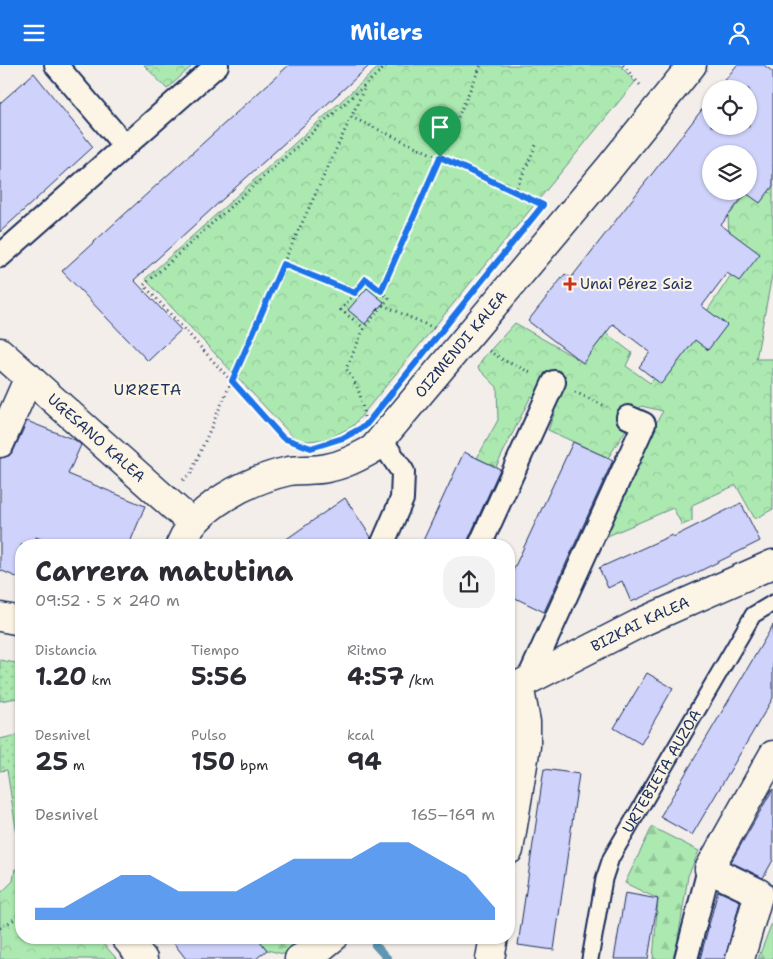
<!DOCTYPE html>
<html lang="es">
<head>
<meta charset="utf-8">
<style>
  :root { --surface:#fff; --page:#f2f2f3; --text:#2b2b33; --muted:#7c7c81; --accent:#1a73e8 }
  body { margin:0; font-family:"Shantell Sans",sans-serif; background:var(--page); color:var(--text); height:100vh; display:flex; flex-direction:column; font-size:19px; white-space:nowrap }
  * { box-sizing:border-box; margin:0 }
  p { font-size:16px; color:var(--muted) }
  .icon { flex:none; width:28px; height:28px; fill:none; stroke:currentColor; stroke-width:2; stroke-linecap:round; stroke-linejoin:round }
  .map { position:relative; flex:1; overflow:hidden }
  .sheet { position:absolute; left:15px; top:474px; width:500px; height:405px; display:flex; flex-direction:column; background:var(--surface); border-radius:20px; box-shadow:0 1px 4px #0004 }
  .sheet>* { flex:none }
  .tools { position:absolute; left:702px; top:15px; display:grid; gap:10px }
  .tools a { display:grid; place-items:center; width:55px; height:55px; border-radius:50%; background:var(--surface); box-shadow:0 1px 4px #0004; font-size:25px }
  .pin { position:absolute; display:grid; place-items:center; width:42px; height:42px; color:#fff; margin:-51px -21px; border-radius:50% 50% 50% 0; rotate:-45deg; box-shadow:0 0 5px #0007 }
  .pin .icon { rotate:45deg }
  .round { display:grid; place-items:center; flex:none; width:52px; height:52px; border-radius:20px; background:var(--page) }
  .summary { display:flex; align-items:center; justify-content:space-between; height:85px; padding:0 20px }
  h1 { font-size:28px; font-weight:700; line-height:38px }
  .stats { display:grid; grid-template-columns:repeat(3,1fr); gap:8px; height:85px; padding:5px 20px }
  .stats div { display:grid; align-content:center }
  .stats b { font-size:25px; font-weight:700 }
  .stats small { font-size:14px; font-weight:400 }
  .stats p { font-size:14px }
  .chart { height:140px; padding:10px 20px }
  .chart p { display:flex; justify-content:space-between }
  .chart svg { width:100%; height:90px; margin-top:5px; fill:var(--accent); opacity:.7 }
  header { display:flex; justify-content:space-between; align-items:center; height:65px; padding:0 20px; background:var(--accent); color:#fff; font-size:22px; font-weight:700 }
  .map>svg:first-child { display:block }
  .grass { fill:url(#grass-dots); stroke:#648c87 }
  .forest { fill:url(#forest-firs); stroke:#648c87 }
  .park { fill:url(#park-crowns); stroke:#648c87 }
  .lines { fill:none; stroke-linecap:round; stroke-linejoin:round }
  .stream { stroke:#5e96b0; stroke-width:8 }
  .building { fill:#cfd2fa; stroke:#1b2f5e; fill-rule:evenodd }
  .service-casing { stroke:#1b2f5e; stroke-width:19 }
  .pedestrian-casing { stroke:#1b2f5e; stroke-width:26 }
  .minor-casing { stroke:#1b2f5e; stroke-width:31 }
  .path { stroke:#1b2f5e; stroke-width:3; stroke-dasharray:1 4; stroke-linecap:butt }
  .service { stroke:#fcf5e5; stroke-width:15 }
  .pedestrian { stroke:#fcf5e5; stroke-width:22 }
  .minor { stroke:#fcf5e5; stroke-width:28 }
  .route-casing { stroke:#fff; stroke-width:10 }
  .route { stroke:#1a73e8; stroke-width:6 }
  .poi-dot { fill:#c8321e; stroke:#fcf5e5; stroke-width:2 }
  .labels { text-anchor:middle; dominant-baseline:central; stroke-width:4.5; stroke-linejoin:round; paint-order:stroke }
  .poi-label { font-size:15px; fill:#1b2f5e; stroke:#fcf5e5; text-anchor:start }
  .street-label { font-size:15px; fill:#1b2f5e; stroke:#fcf5e5 }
  .neighbourhood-label { font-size:16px; letter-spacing:1px; fill:#1b2f5e; stroke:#fcf5e5 }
</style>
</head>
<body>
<header><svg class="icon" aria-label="menu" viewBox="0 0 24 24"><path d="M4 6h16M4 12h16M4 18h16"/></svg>Milers<svg class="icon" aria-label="person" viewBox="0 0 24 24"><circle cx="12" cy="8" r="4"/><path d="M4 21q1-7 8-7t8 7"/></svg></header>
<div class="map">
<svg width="773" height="894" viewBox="0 0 773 894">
  <defs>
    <pattern id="grass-dots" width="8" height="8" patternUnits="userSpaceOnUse" patternTransform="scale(1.25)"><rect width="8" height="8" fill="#ace9b0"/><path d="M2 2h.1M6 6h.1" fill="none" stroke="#93c89a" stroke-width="1.8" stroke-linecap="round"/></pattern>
    <pattern id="forest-firs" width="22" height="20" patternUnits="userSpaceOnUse" patternTransform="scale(1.25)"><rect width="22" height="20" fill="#ace9b0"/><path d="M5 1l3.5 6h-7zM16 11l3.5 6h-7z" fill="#93c89a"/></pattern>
    <pattern id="park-crowns" width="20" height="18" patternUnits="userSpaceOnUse" patternTransform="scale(1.25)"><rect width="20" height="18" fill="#ace9b0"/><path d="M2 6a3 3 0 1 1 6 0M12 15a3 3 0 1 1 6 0" fill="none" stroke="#93c89a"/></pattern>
  </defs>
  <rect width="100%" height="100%" fill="#f3eee9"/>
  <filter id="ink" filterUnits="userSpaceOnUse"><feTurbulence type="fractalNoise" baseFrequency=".02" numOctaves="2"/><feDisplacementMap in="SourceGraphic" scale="10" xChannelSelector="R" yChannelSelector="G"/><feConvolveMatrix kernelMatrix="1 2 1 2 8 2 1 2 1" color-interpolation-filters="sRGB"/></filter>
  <g filter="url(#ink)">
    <!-- grass -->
    <path class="grass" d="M0 595 21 599V656L17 633 0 636Z
      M21 669V784L19 783 7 705 0 706V674Z"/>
    <!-- forest -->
    <path class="forest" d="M652 762 699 786 688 811 675 894H653L658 834 625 818Z
      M773 855V894H758Z
      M257 873H328L300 893 267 885Z"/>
    <!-- park -->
    <path class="park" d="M144 0H193L167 24Z
      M381 0H620L635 17 353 361 328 374 298 377 145 214Z
      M773 99V205L756 294H773V444L755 454 736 420 692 440V456L682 460 673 443 598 475 649 370 663 346 641 341 608 393 548 365 555 347 531 331 496 402 477 393 498 355 497 322 478 303 483 293 515 258 583 297 606 268 632 288 626 301 650 318 683 282 731 210 728 151Z
      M15 804 21 805V872L98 873 117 894H0V829L13 816Z"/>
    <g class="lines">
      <!-- stream -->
      <path class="stream" d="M375 880 388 894"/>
    </g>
    <!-- building -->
    <path class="building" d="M289 0H370L134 215 181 265 148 296 62 206Z
      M737 0H764L773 7V121L760 138 746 128 721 160 760 189 739 216 727 208 702 241 727 260 708 285 695 275 661 319 639 302 650 287 613 259 583 298 528 256 565 209 571 213 711 33V61H749V24H718ZM711 89H749V126H711Z
      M34 8 93 82 0 167V38Z
      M367 223 384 237 365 259 348 245Z
      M27 356 75 375 81 380 68 409 145 441 129 480H55L36 472 33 480H21V514L0 505V393L9 391 14 385Z
      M573 377 613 395 544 547 509 530V514Z
      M464 387 500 404 468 475 467 480H421Z
      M345 433 371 472 369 480H278Z
      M741 438 760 476 690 511 631 537 622 516 608 523 599 503 672 470 673 472Z
      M773 560V633L692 770 660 752Z
      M647 608 673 623 641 679 614 663Z
      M544 704 579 709 554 885 518 880Z
      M773 724V795L763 813 731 797Z
      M718 826 740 836 725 894H700Z
      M625 828 658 834 648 894H614Z
      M169 872H257L267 885 256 894H186Z"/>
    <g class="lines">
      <!-- service casing -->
      <g class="service-casing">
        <g id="service">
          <path id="s1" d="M590 894 604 814 611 793 753 550 773 538"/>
        </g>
      </g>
      <!-- pedestrian casing -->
      <g class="pedestrian-casing">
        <path id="pedestrian" d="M56 0 125 81
          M0 191 217 0
          M381 375 403 407 402 434 382 480
          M480 480 554 317
          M528 615 644 359 628 352
          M686 894 709 804"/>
      </g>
      <!-- minor casing -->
      <g class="minor-casing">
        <g id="minor">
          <path id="s2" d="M0 287 193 459"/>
          <path d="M0 378 29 312"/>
          <path id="s3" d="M180 480C196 441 249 415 289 406 301 404 315 406 327 403 344 400 358 392 373 384L610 102 692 0"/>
          <path d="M0 552 21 556"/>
          <path id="s4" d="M509 623 519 620 644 556 773 499"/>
          <path d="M509 785 526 681V657L519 620"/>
          <path d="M125 872 143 894"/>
          <path d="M299 894 318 885 334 872"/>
          <path d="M490 894 494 872"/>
          <path d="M740 894 759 828 709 804 773 690"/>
        </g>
      </g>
      <!-- path -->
      <path class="path" d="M623 0 640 20
        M351 52 543 140
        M515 127 537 78
        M283 199 355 228
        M381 226 481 0
        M383 240 438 265
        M489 286 505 296 532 308
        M575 327 607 342
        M364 352C361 330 359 322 346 304L364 263 389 233 366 214 341 245 364 263
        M295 378 283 373 144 220 387 0
        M183 415 191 408 283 199 365 22
        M17 795 21 796
        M0 863 21 850"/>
      <!-- service -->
      <use href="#service" class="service"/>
      <!-- pedestrian -->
      <use href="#pedestrian" class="pedestrian"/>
      <!-- minor -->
      <use href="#minor" class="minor"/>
    </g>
  </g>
  <g class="lines" filter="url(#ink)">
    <!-- route casing -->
    <g class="route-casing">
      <path id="route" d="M440 92 543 140 365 361 343 373 311 383 283 373 232 316 283 199 355 228 366 214 381 226Z"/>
    </g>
    <!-- route -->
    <use href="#route" class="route"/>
  </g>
  <!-- markers -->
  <path class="poi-dot" d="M567.5 211.5h5v5h5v5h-5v5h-5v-5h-5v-5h5z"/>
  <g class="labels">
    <!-- poi labels -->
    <g class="poi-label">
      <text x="580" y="219">Unai Pérez Saiz</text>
    </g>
    <!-- street labels -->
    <g class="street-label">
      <text stroke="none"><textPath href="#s3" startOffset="361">OIZMENDI KALEA</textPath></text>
      <text stroke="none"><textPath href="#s2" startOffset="129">UGESANO KALEA</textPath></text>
      <text stroke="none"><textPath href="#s4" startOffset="146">BIZKAI KALEA</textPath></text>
      <text stroke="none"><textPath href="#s1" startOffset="204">URTEBIETA AUZOA</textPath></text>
    </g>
    <!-- neighbourhood labels -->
    <g class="neighbourhood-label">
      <text x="148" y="324">URRETA</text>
    </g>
  </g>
</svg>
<div class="tools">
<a><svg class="icon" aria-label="locate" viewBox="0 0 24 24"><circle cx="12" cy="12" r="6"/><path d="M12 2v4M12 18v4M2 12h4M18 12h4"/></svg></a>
<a><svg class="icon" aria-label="layers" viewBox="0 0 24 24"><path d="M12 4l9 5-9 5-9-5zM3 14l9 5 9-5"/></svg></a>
</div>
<div class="pin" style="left:440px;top:92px;background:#1e9e55"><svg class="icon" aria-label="arrive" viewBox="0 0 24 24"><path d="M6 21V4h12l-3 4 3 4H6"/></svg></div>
<section class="sheet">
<div class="summary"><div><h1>Carrera matutina</h1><p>09:52 · 5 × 240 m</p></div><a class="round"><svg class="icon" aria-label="share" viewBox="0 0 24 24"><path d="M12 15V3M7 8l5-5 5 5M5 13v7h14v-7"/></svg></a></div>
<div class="stats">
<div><p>Distancia</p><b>1.20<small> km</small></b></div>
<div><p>Tiempo</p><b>5:56</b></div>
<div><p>Ritmo</p><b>4:57<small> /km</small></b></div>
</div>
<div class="stats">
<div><p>Desnivel</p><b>25<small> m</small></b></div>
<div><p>Pulso</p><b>150<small> bpm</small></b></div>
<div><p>kcal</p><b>94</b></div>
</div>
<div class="chart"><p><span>Desnivel</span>165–169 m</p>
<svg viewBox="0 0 160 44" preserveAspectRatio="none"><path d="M0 44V38L10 38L20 30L30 22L40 22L50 30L60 30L70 30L80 22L90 14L100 14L110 14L120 6L130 6L140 14L150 22L160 38V44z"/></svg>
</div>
</section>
</div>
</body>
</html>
